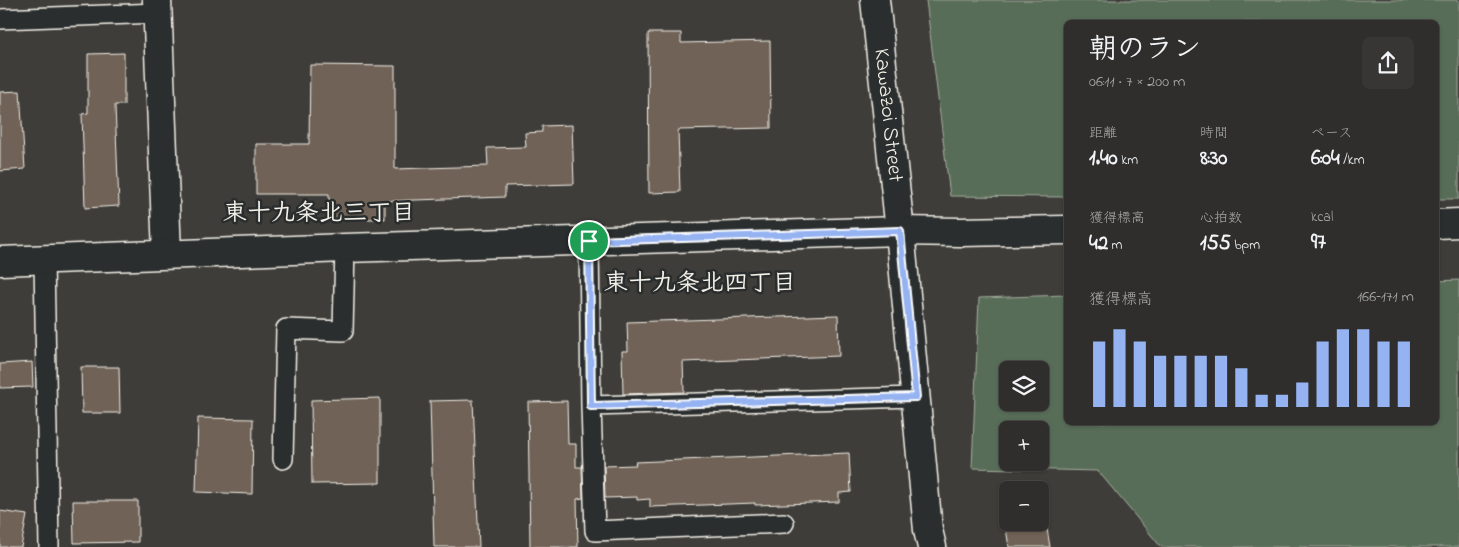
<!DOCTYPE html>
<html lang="ja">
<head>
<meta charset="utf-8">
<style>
  :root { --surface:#2f2e2c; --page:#373634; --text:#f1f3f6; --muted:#a7a8a9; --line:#4a4a48; --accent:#95b2f1 }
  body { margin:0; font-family:"Indie Flower","Klee One",sans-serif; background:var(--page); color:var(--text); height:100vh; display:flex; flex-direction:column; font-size:19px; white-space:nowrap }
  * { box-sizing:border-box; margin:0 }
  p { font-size:16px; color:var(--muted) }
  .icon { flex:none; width:28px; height:28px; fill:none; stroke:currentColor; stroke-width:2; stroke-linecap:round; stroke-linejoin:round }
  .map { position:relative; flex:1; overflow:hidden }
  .side { position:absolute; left:1064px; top:20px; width:375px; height:405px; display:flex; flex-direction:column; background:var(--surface); border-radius:8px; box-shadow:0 1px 4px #0004,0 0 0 1px var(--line) }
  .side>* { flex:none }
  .tools { position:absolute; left:999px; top:361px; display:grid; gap:10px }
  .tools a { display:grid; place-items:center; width:50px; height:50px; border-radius:8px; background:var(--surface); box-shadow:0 1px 4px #0004,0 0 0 1px var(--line); font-size:25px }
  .pin { position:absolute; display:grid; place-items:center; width:42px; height:42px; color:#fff; margin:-21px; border:2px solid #fff; border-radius:50%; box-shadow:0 1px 5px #0007 }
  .round { display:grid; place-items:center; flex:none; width:52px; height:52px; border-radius:8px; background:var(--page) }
  .head { display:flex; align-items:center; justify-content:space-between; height:85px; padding:0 25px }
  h1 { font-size:28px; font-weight:700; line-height:38px }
  .figures { display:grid; grid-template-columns:repeat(3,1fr); gap:8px; height:85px; padding:5px 25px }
  .figures div { display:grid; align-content:center }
  .figures b { font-size:21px; font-weight:700 }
  .figures small { font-size:14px; font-weight:400 }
  .figures p { font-size:14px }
  .chart { height:140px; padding:10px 25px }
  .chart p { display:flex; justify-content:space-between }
  .chart svg { width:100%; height:90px; margin-top:5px; stroke:var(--accent); stroke-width:6 }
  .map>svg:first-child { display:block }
  .green { fill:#596d58; stroke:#a6afa0; fill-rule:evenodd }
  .building { fill:#706257; stroke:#f4f1e8 }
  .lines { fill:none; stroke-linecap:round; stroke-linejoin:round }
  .service-casing { stroke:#f4f1e8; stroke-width:22 }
  .minor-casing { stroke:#f4f1e8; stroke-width:31 }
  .tertiary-casing { stroke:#f4f1e8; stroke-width:31 }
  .service { stroke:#2a2d2e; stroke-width:19 }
  .minor { stroke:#2a2d2e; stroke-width:28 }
  .tertiary { stroke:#2a2d2e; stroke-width:28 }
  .route-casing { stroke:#fff; stroke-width:10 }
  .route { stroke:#95b2f1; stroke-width:6 }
  .labels { text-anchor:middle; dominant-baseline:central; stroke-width:5; stroke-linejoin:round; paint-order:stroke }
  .street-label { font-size:22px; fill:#f4f1e8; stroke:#2a2d2e }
  .neighbourhood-label { font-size:24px; font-weight:bold; fill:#f4f1e8; stroke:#2a2d2e }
</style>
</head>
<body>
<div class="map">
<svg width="1459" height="547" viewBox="0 0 1459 547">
  <rect width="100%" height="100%" fill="#3f3d3a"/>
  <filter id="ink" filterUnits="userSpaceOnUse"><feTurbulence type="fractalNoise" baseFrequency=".02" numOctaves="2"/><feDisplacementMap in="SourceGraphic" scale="10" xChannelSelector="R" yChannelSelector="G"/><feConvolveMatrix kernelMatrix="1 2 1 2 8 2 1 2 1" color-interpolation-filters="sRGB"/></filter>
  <g filter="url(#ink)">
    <!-- green -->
    <path class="green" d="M926 0H1459V199H1436V22H1066V197L950 196Z
      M1459 280V547H1161L1098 471 972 468 979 298 1066 295V422H1436V281ZM1008 370H1040V402H1008ZM1008 430H1040V462H1008Z"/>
    <!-- building -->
    <path class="building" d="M648 33H681V43L770 41 771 128 678 130 680 192 649 193Z
      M124 53V105H115L119 206 85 208 82 114 88 113V54Z
      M310 65 395 66V169L488 166 487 148 526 147 525 133 542 132V126L572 125 574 184 505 186V197L385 201V219H329V194H256V144H309Z
      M20 91 25 169 0 171V92Z
      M838 315 839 356 683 362 684 392 623 394 622 351H628L627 322Z
      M32 362 33 387 0 388V364Z
      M81 367H119L120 413H82Z
      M380 398V483L312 484 311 400Z
      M473 400 479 547H434L430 401Z
      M567 401 568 444H576V467H582L583 498 577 499 578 547H530L528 402Z
      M198 418 253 419 252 494 196 492Z
      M849 453 851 492 839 493V502L755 505V503L650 507V499L637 500V497L605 498 604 466 636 465 635 462Z
      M1040 492H1041L1050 547H1009L1001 498 1008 497V522H1040Z
      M73 501H138V542L74 543Z
      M0 511 27 515 21 547H0Z"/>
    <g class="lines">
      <!-- service casing -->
      <g class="service-casing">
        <path id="service" d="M0 19 158 13
          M589 241 591 406 916 397
          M44 259 49 547
          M591 406 595 531 784 523
          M283 459 286 329 343 331 345 248"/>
      </g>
      <!-- minor casing -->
      <g class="minor-casing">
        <path id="minor" d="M157 0 167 254"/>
      </g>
      <!-- tertiary casing -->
      <g class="tertiary-casing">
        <g id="tertiary">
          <path id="s1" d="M875 0 900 231 928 530 932 547"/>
          <path d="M1436 224 1459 223"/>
          <path d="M0 261 345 248 900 231 960 232 1066 230"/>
        </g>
      </g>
      <!-- service -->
      <use href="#service" class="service"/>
      <!-- minor -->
      <use href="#minor" class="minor"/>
      <!-- tertiary -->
      <use href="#tertiary" class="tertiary"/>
    </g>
  </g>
  <g class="lines" filter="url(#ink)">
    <!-- route casing -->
    <g class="route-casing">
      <path id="route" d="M900 231 916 397 591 406 589 241Z"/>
    </g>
    <!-- route -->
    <use href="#route" class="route"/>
  </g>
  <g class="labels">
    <!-- street labels -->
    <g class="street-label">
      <text stroke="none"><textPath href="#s1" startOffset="116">Kawazoi Street</textPath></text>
    </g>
    <!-- neighbourhood labels -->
    <g class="neighbourhood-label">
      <text x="319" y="214">東十九条北三丁目</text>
      <text x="700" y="284">東十九条北四丁目</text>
    </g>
  </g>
</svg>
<div class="tools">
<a><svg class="icon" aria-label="layers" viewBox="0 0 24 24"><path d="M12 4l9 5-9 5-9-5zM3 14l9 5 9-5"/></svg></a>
<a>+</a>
<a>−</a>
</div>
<div class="pin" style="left:589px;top:241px;background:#1e9e55"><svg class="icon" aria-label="arrive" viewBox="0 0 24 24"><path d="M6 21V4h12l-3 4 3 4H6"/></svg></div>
<section class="side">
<div class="head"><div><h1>朝のラン</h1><p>06:11 · 7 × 200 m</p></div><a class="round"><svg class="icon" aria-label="share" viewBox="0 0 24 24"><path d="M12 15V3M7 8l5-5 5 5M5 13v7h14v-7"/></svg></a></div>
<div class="figures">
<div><p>距離</p><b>1.40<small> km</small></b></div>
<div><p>時間</p><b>8:30</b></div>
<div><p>ペース</p><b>6:04<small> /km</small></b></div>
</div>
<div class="figures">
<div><p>獲得標高</p><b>42<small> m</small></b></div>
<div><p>心拍数</p><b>155<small> bpm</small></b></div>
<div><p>kcal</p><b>97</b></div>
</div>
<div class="chart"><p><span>獲得標高</span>166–171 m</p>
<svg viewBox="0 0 160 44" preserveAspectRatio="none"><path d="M5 44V12M15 44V6M25 44V12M35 44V19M45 44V19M55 44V19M65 44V19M75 44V25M85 44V38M95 44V38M105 44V32M115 44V12M125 44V6M135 44V6M145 44V12M155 44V12"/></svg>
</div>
</section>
</div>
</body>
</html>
